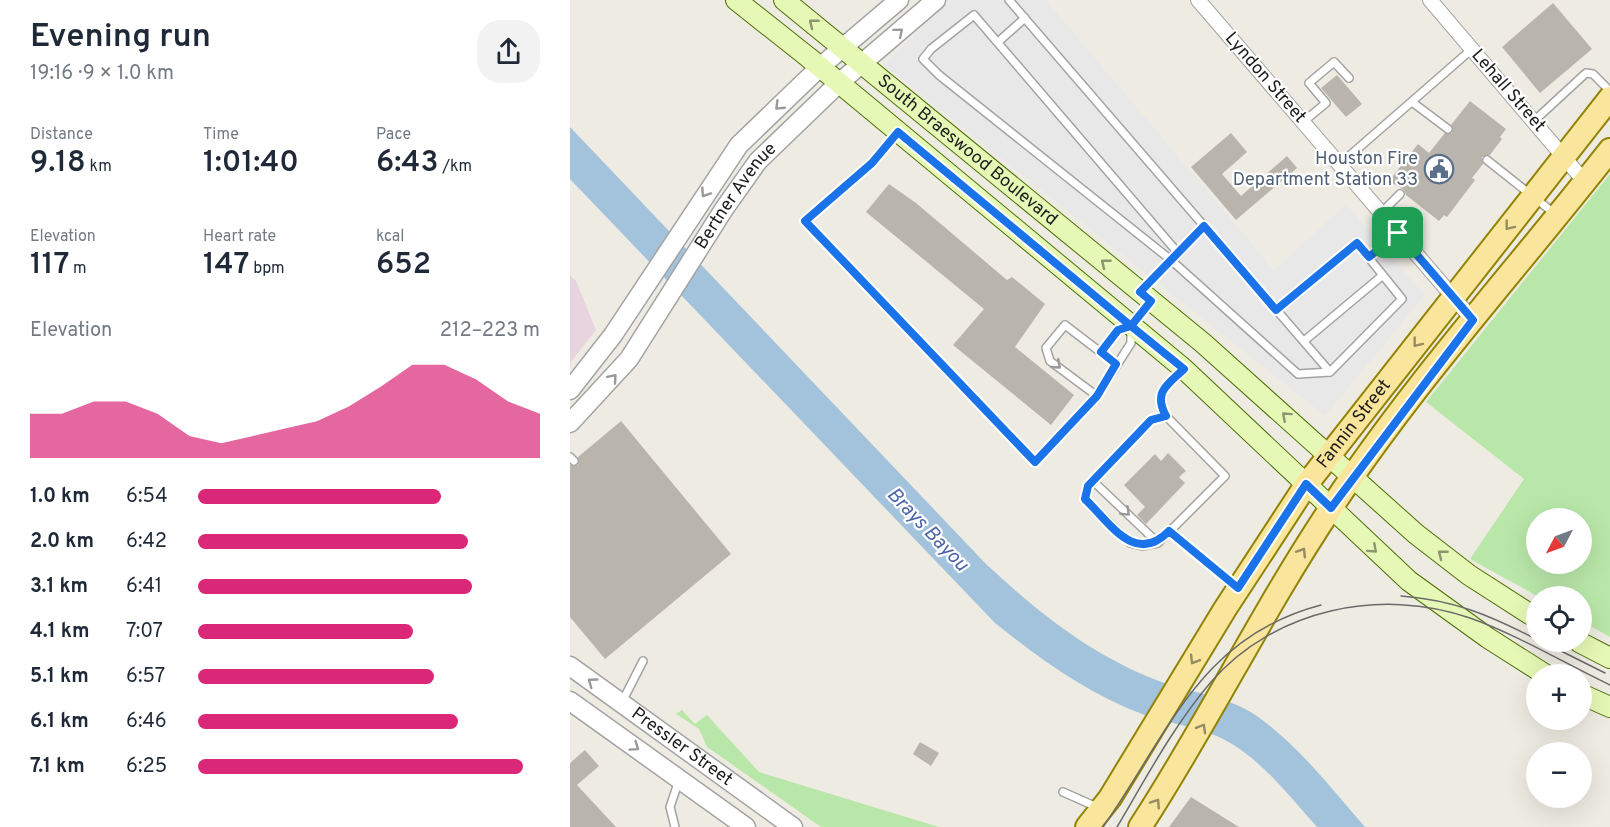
<!DOCTYPE html>
<html lang="en">
<head>
<meta charset="utf-8">
<style>
  :root { --surface:#fff; --page:#f2f2f3; --text:#1f2937; --muted:#747a83; --accent:#db2777 }
  body { margin:0; font-family:Overpass,sans-serif; background:var(--page); color:var(--text); height:100vh; display:flex; flex-direction:column; font-size:22px; white-space:nowrap }
  * { box-sizing:border-box; margin:0 }
  p { font-size:20px; color:var(--muted) }
  .icon { flex:none; width:33px; height:33px; fill:none; stroke:currentColor; stroke-width:2; stroke-linecap:round; stroke-linejoin:round }
  .map { position:relative; flex:1; overflow:hidden }
  .side { display:flex; flex-direction:column; background:var(--surface); width:570px }
  .side>* { flex:none }
  .needle { width:39px; rotate:229deg }
  .fabs { position:absolute; left:956px; top:508px; display:grid; gap:12px }
  .fabs a { display:grid; place-items:center; width:66px; height:66px; border-radius:50%; background:var(--surface); box-shadow:0 6px 24px #0002; font-size:30px }
  .pin { position:absolute; display:grid; place-items:center; width:51px; height:51px; color:#fff; margin:-26px; border-radius:12px; box-shadow:0 3px 9px #0006 }
  .round { display:grid; place-items:center; flex:none; width:63px; height:63px; border-radius:24px; background:var(--page) }
  .overview { display:flex; align-items:center; justify-content:space-between; height:102px; padding:0 30px }
  h1 { font-size:33px; font-weight:600; line-height:45px }
  .stats { display:grid; grid-template-columns:repeat(3,1fr); gap:9px; height:102px; padding:6px 30px }
  .stats div { display:grid; align-content:center }
  .stats b { font-size:30px; font-weight:600 }
  .stats small { font-size:16px; font-weight:400 }
  .stats p { font-size:16px }
  .chart { height:168px; padding:12px 30px }
  .chart p { display:flex; justify-content:space-between }
  .chart svg { width:100%; height:108px; margin-top:6px; fill:var(--accent); opacity:.7 }
  ul { padding:0 30px; list-style:none; font-size:20px }
  li { display:grid; grid-template-columns:96px 72px 1fr; align-items:center; height:45px }
  li i { height:15px; border-radius:8px; background:var(--accent) }
  main { display:flex; flex:1; min-height:0 }
  .map>svg:first-child { display:block }
  .industrial { fill:#e7d4df }
  .grass { fill:#b9e7a9; fill-rule:evenodd }
  .parking { fill:#e8e8e8 }
  .water { fill:#a3c2db }
  .building { fill:#bab5ac }
  .lines { fill:none; stroke-linecap:round; stroke-linejoin:round }
  .service-casing { stroke:#a3a3a3; stroke-width:10 }
  .minor-casing { stroke:#a3a3a3; stroke-width:16 }
  .tertiary-casing { stroke:#a3a3a3; stroke-width:21 }
  .secondary-casing { stroke:#4d7007; stroke-width:22 }
  .primary-casing { stroke:#928303; stroke-width:26 }
  .service { stroke:#fff; stroke-width:7 }
  .minor { stroke:#fff; stroke-width:14 }
  .tertiary { stroke:#fff; stroke-width:18 }
  .secondary { stroke:#e6f8b6; stroke-width:20 }
  .primary { stroke:#f9e69c; stroke-width:22 }
  .tram { stroke:#6a6a6a; stroke-width:1.5 }
  .oneway { stroke:#8b9571 }
  .oneway2 { stroke:#999 }
  .oneway3 { stroke:#968b62 }
  .route-casing { stroke:#fff; stroke-width:12 }
  .route { stroke:#1a73e8; stroke-width:8 }
  .labels { text-anchor:middle; dominant-baseline:central; stroke-width:4.5; stroke-linejoin:round; paint-order:stroke }
  .street-label { font-size:18px; fill:#1c1c1c; stroke:#fff }
  .service-label { font-size:18px; fill:#4e5e75; stroke:#fff; text-anchor:end }
  .water-label { font-size:20px; font-style:italic; fill:#4c65a9; stroke:#fff }
</style>
</head>
<body>
<main>
<section class="side">
<div class="overview"><div><h1>Evening run</h1><p>19:16 · 9 × 1.0 km</p></div><a class="round"><svg class="icon" aria-label="share" viewBox="0 0 24 24"><path d="M12 15V3M7 8l5-5 5 5M5 13v7h14v-7"/></svg></a></div>
<div class="stats">
<div><p>Distance</p><b>9.18<small> km</small></b></div>
<div><p>Time</p><b>1:01:40</b></div>
<div><p>Pace</p><b>6:43<small> /km</small></b></div>
</div>
<div class="stats">
<div><p>Elevation</p><b>117<small> m</small></b></div>
<div><p>Heart rate</p><b>147<small> bpm</small></b></div>
<div><p>kcal</p><b>652</b></div>
</div>
<div class="chart"><p><span>Elevation</span>212–223 m</p>
<svg viewBox="0 0 160 44" preserveAspectRatio="none"><path d="M0 44V26L10 26L20 21L30 21L40 26L50 35L60 38L70 35L80 32L90 29L100 23L110 15L120 6L130 6L140 12L150 21L160 26V44z"/></svg>
</div>
<ul>
<li><b>1.0 km</b>6:54<i style="width:71%"></i></li>
<li><b>2.0 km</b>6:42<i style="width:79%"></i></li>
<li><b>3.1 km</b>6:41<i style="width:80%"></i></li>
<li><b>4.1 km</b>7:07<i style="width:63%"></i></li>
<li><b>5.1 km</b>6:57<i style="width:69%"></i></li>
<li><b>6.1 km</b>6:46<i style="width:76%"></i></li>
<li><b>7.1 km</b>6:25<i style="width:95%"></i></li>
</ul>
</section>
<div class="map">
<svg width="1040" height="827" viewBox="0 0 1040 827">
  <rect width="100%" height="100%" fill="#eeece2"/>
  <!-- industrial -->
  <path class="industrial" d="M0 275 6 281 26 330 0 363Z"/>
  <!-- grass -->
  <path class="grass" d="M1040 174V637L1011 621V597H969L900 559 954 479 856 402ZM966 519H1011V564H966Z
    M112 710 125 724 137 715 189 772 369 827H251L137 747 129 729 106 714Z"/>
  <!-- parking -->
  <path class="parking" d="M381 0H476L704 270 776 204 855 295 755 416 314 65Z"/>
  <!-- water -->
  <path class="water" d="M0 127 416 564C469 613 521 655 589 681 621 693 658 696 687 716 729 746 761 788 795 827H747C721 798 696 765 662 744 635 727 602 725 572 714 517 693 470 659 425 623L0 179Z"/>
  <!-- building -->
  <path class="building" d="M983 3 1022 49 970 93 932 47Z
    M767 75 792 104 776 117 751 88Z
    M900 101 936 129 930 137 932 139 920 155 912 157 913 164 902 178 905 180 877 217 874 215 869 221 836 195 834 190 819 181 848 144 859 153 875 133H882L881 125Z
    M661 133 677 152 652 174 671 196 717 156 727 168 666 220 621 167Z
    M319 184 346 203 437 280 442 277 475 304 445 347 504 395 481 425 383 345 414 309 296 212Z
    M51 421 161 554 35 659 0 617V465H8V457Z
    M598 453 616 471 609 477 615 483 576 524 567 515 575 507 554 485 585 454 591 461Z
    M350 742 369 753 361 766 343 754Z
    M15 750 29 766 7 785 46 827H0V763Z
    M621 797 669 827H599Z"/>
  <g class="lines">
    <!-- service casing -->
    <g class="service-casing">
      <path id="service" d="M439 0 760 372
        M428 42 455 18
        M842 102 878 129
        M964 121 1016 73 1023 74 1040 91
        M733 122 756 103 739 83 764 62 779 78
        M327 133 302 163 235 221 465 462 527 396 561 343V326L548 330 531 352
        M917 160 985 214
        M769 165 902 49
        M811 213 830 194
        M608 253 404 15 361 49 353 59 369 75 601 260 728 374 760 372 832 299 787 243 706 310
        M799 257 828 233
        M571 290 634 227
        M734 341 813 275
        M527 396 480 361 476 348 495 325 546 364
        M596 416 655 476 588 543 572 546 560 543 515 499 518 486 581 420Z
        M596 416C584 394 597 385 613 369
        M0 457 4 461
        M523 481 588 543
        M599 531 667 587
        M52 702 73 661
        M493 792 529 808
        M105 827 100 807 109 780"/>
    </g>
    <!-- minor casing -->
    <g class="minor-casing">
      <path id="minor" d="M628 0 903 320
        M860 0 1015 182"/>
    </g>
    <!-- tertiary casing -->
    <g class="tertiary-casing">
      <g id="tertiary">
        <path d="M0 390 43 335 169 145 250 67 329 0"/>
        <path id="s1" d="M0 423 59 359 154 209 188 161 269 83 366 0"/>
        <path id="s2" d="M0 666 223 827"/>
        <path d="M0 701 176 827"/>
      </g>
    </g>
    <!-- secondary casing -->
    <g class="secondary-casing">
      <g id="secondary">
        <path d="M166 0 238 57 614 369 839 581 918 638 976 675"/>
        <path id="s3" d="M214 0 633 343 846 534 899 575 966 618"/>
        <path d="M1009 642 1040 658"/>
        <path d="M1011 694 1040 707"/>
      </g>
    </g>
    <!-- primary casing -->
    <g class="primary-casing">
      <g id="primary">
        <path id="s4" d="M517 827 540 798 655 609 736 485 1040 98"/>
        <path d="M570 827C638 723 692 611 761 508 844 382 947 269 1040 150"/>
      </g>
    </g>
    <!-- service -->
    <use href="#service" class="service"/>
    <!-- minor -->
    <use href="#minor" class="minor"/>
    <!-- tertiary -->
    <use href="#tertiary" class="tertiary"/>
    <!-- secondary -->
    <use href="#secondary" class="secondary"/>
    <!-- primary -->
    <use href="#primary" class="primary"/>
    <!-- tram -->
    <path class="tram" d="M831 596C884 600 919 615 966 639
      M973 642 1035 673
      M533 827C598 735 629 637 751 605
      M547 827C576 778 604 725 641 682 704 609 811 587 900 618 948 635 994 663 1040 685"/>
  </g>
  <!-- one-way arrows -->
  <defs><path id="oneway-chevron" d="M-2-3.5L2.5 0L-2 3.5" fill="none" stroke-width="1.6" stroke-linecap="round" stroke-linejoin="round" transform="scale(1.5)"/></defs>
  <g class="oneway">
    <use href="#oneway-chevron" transform="translate(243 23) rotate(-141)"/>
    <use href="#oneway-chevron" transform="translate(535 263) rotate(-141)"/>
    <use href="#oneway-chevron" transform="translate(716 416) rotate(-138)"/>
    <use href="#oneway-chevron" transform="translate(803 549) rotate(42)"/>
    <use href="#oneway-chevron" transform="translate(872 554) rotate(-142)"/>
  </g>
  <g class="oneway2">
    <use href="#oneway-chevron" transform="translate(329 32) rotate(-40)"/>
    <use href="#oneway-chevron" transform="translate(209 106) rotate(136)"/>
    <use href="#oneway-chevron" transform="translate(135 193) rotate(124)"/>
    <use href="#oneway-chevron" transform="translate(487 365) rotate(41)"/>
    <use href="#oneway-chevron" transform="translate(43 378) rotate(-49)"/>
    <use href="#oneway-chevron" transform="translate(556 512) rotate(44)"/>
    <use href="#oneway-chevron" transform="translate(22 682) rotate(-144)"/>
    <use href="#oneway-chevron" transform="translate(65 747) rotate(35)"/>
  </g>
  <g class="oneway3">
    <use href="#oneway-chevron" transform="translate(939 226) rotate(128)"/>
    <use href="#oneway-chevron" transform="translate(847 343) rotate(128)"/>
    <use href="#oneway-chevron" transform="translate(732 552) rotate(-58)"/>
    <use href="#oneway-chevron" transform="translate(624 660) rotate(121)"/>
    <use href="#oneway-chevron" transform="translate(632 728) rotate(-60)"/>
    <use href="#oneway-chevron" transform="translate(586 803) rotate(-57)"/>
  </g>
  <g class="lines">
    <!-- route casing -->
    <g class="route-casing">
      <path id="route" d="M828 233 799 257 787 243 706 310 634 226 570 292 581 301 561 326 328 132 302 163 235 221 465 462 527 396 546 364 531 352 548 330 561 326 614 369C597 385 583 392 596 416L581 420 518 486 515 499C540 523 565 566 599 531L668 588 736 484 761 508 903 320 828 233"/>
    </g>
    <!-- route -->
    <use href="#route" class="route"/>
  </g>
  <!-- icons -->
  <defs>
    <g id="civic-ring" transform="scale(1.5)"><circle r="9.5" fill="#fff" stroke="#5c6f8a" stroke-width="1.5"/><path d="M-.6-6.5H3V-4.5H.6V-3L4-1V1h2V6H-6V1h2V-1L-.6-3ZM-1.2 2.5V6h2.4V2.5Z" fill="#5c6f8a"/></g>
  </defs>
  <g fill-rule="evenodd">
    <use href="#civic-ring" x="869" y="169"/>
  </g>
  <g class="labels">
    <!-- street labels -->
    <g class="street-label">
      <text transform="translate(695 78) rotate(49)">Lyndon Street</text>
      <text transform="translate(938 91) rotate(49)">Lehall Street</text>
      <text stroke="none"><textPath href="#s3" startOffset="237">South Braeswood Boulevard</textPath></text>
      <text stroke="none"><textPath href="#s1" startOffset="282">Bertner Avenue</textPath></text>
      <text stroke="none"><textPath href="#s4" startOffset="484">Fannin Street</textPath></text>
      <text stroke="none"><textPath href="#s2" startOffset="138">Pressler Street</textPath></text>
    </g>
    <!-- service labels -->
    <g class="service-label">
      <text x="848" y="159">Houston Fire<tspan x="848" dy="21">Department Station 33</tspan></text>
    </g>
    <!-- water labels -->
    <g class="water-label">
      <text transform="translate(357 530) rotate(46)">Brays Bayou</text>
    </g>
  </g>
</svg>
<div class="fabs">
<a><svg class="needle" viewBox="-14 -14 28 28"><path d="M0-13l5 13h-10z" fill="#e53935"/><path d="M0 13l5-13h-10z" fill="#747a83"/></svg></a>
<a><svg class="icon" aria-label="locate" viewBox="0 0 24 24"><circle cx="12" cy="12" r="6"/><path d="M12 2v4M12 18v4M2 12h4M18 12h4"/></svg></a>
<a>+</a>
<a>−</a>
</div>
<div class="pin" style="left:828px;top:233px;background:#1e9e55"><svg class="icon" aria-label="arrive" viewBox="0 0 24 24"><path d="M6 21V4h12l-3 4 3 4H6"/></svg></div>
</div>
</main>
</body>
</html>
